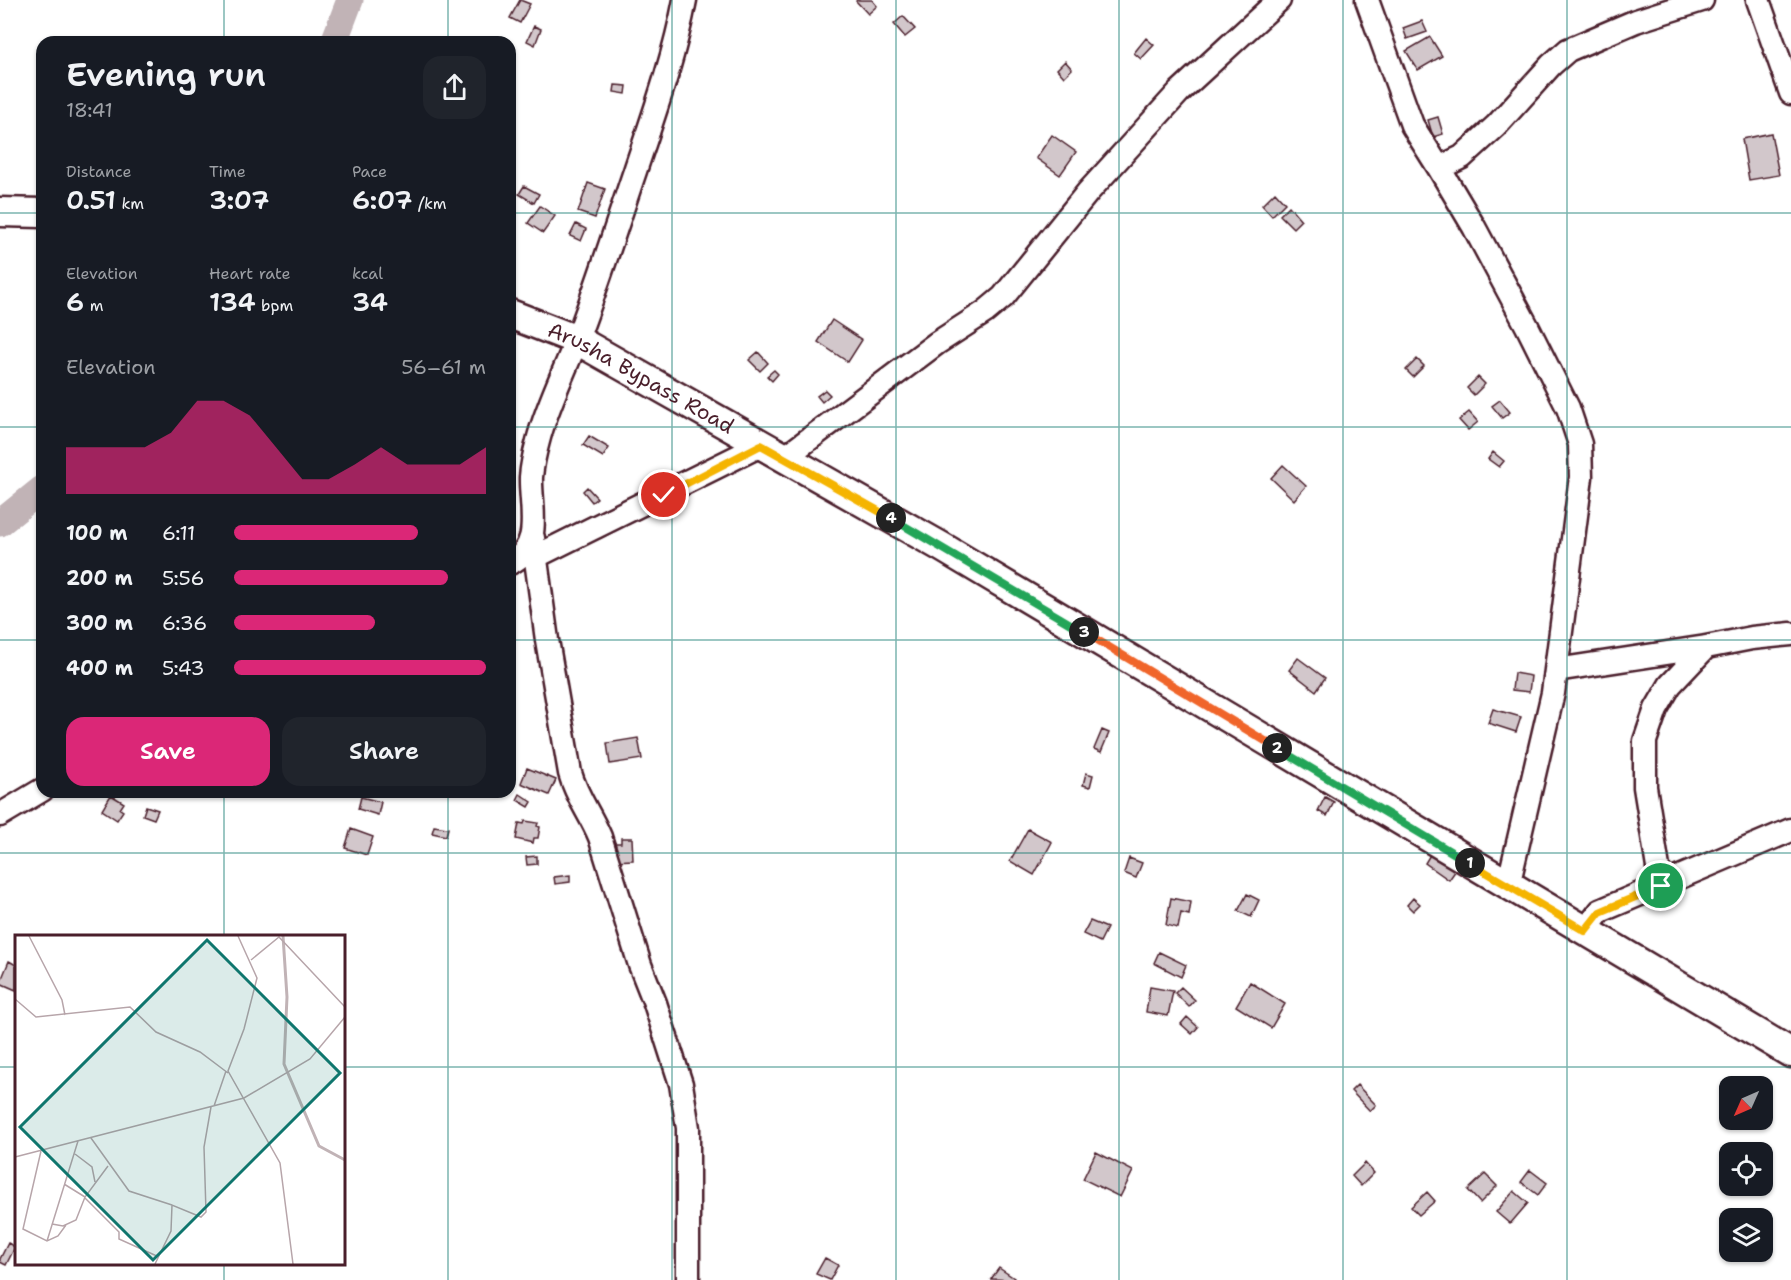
<!DOCTYPE html>
<html lang="en">
<head>
<meta charset="utf-8">
<style>
  :root { --surface:#171b24; --page:#20242c; --text:#f1f3f6; --muted:#9ea1a6; --accent:#db2777 }
  body { margin:0; font-family:"Shantell Sans",sans-serif; background:var(--page); color:var(--text); height:100vh; display:flex; flex-direction:column; font-size:22px; white-space:nowrap }
  * { box-sizing:border-box; margin:0 }
  p { font-size:20px; color:var(--muted) }
  .icon { flex:none; width:33px; height:33px; fill:none; stroke:currentColor; stroke-width:2; stroke-linecap:round; stroke-linejoin:round }
  .map { position:relative; flex:1; overflow:hidden }
  .panel { position:absolute; left:36px; top:36px; width:480px; height:762px; display:flex; flex-direction:column; background:var(--surface); border-radius:18px; box-shadow:0 2px 4px #0004 }
  .panel>* { flex:none }
  .needle { width:39px; rotate:225deg }
  .tools { position:absolute; left:1719px; top:1076px; display:grid; gap:12px }
  .tools a { display:grid; place-items:center; width:54px; height:54px; border-radius:12px; background:var(--surface); box-shadow:0 2px 4px #0004; font-size:30px }
  .pin { position:absolute; display:grid; place-items:center; width:51px; height:51px; color:#fff; margin:-26px; border:3px solid #fff; border-radius:50%; box-shadow:0 2px 6px #0007 }
  .km { position:absolute; width:30px; height:30px; margin:-15px; border-radius:50%; background:#222; color:#fff; font-size:16px; line-height:30px; text-align:center }
  .round { display:grid; place-items:center; flex:none; width:63px; height:63px; border-radius:18px; background:var(--page) }
  .overview { display:flex; align-items:center; justify-content:space-between; height:102px; padding:0 30px }
  h1 { font-size:33px; font-weight:600; line-height:45px }
  .stats { display:grid; grid-template-columns:repeat(3,1fr); gap:9px; height:102px; padding:6px 30px }
  .stats div { display:grid; align-content:center }
  .stats b { font-size:26px; font-weight:600 }
  .stats small { font-size:16px; font-weight:400 }
  .stats p { font-size:16px }
  .chart { height:168px; padding:12px 30px }
  .chart p { display:flex; justify-content:space-between }
  .chart svg { width:100%; height:108px; margin-top:6px; fill:var(--accent); opacity:.7 }
  .button { display:flex; gap:12px; margin-top:auto; padding:12px 30px }
  .button a { flex:1; height:69px; border-radius:18px; background:var(--accent); color:#fff; font-size:24px; font-weight:600; line-height:69px; text-align:center }
  .button a+a { background:var(--page); color:var(--text) }
  ul { padding:0 30px; list-style:none; font-size:20px }
  li { display:grid; grid-template-columns:96px 72px 1fr; align-items:center; height:45px }
  li i { height:15px; border-radius:8px; background:var(--accent) }
  .map>svg:first-child { display:block }
  .lines { fill:none; stroke-linecap:round; stroke-linejoin:round }
  .river { stroke:#c1b3b6; stroke-width:27 }
  .building { fill:#d2c7cb; stroke:#4a1f2b; stroke-width:1.5 }
  .minor-casing { stroke:#4a1f2b; stroke-width:27 }
  .major-casing { stroke:#4a1f2b; stroke-width:33 }
  .minor { stroke:#fff; stroke-width:22 }
  .major { stroke:#fff; stroke-width:28 }
  .split-1-casing { stroke:#fff; stroke-width:12 }
  .split-2-casing { stroke:#fff; stroke-width:12 }
  .split-3-casing { stroke:#fff; stroke-width:12 }
  .split-4-casing { stroke:#fff; stroke-width:12 }
  .split-5-casing { stroke:#fff; stroke-width:12 }
  .split-1 { stroke:#f5b400; stroke-width:8 }
  .split-2 { stroke:#22a559; stroke-width:8 }
  .split-3 { stroke:#f0652b; stroke-width:8 }
  .split-4 { stroke:#22a559; stroke-width:8 }
  .split-5 { stroke:#f5b400; stroke-width:8 }
  .grid { fill:none; stroke:#0f766e; stroke-width:1.5; stroke-opacity:0.55 }
  .labels { text-anchor:middle; dominant-baseline:central; stroke-width:4.5; stroke-linejoin:round; paint-order:stroke }
  .street-label { font-size:21px; fill:#4a1f2b; stroke:#fff }
  .inset-river { fill:none; stroke:#c1b3b6; stroke-width:3 }
  .inset-road { fill:none; stroke:#b7a5aa; stroke-width:1.5 }
  .view { fill:#0f766e; fill-opacity:0.15; stroke:#0f766e; stroke-width:3 }
  .inset-edge { fill:none; stroke:#4a1f2b; stroke-width:3 }
</style>
</head>
<body>
<div class="map">
<svg width="1791" height="1280" viewBox="0 0 1791 1280">
  <rect width="100%" height="100%" fill="#fff"/>
  <filter id="ink" filterUnits="userSpaceOnUse"><feTurbulence type="fractalNoise" baseFrequency=".0167" numOctaves="2"/><feDisplacementMap in="SourceGraphic" scale="12" xChannelSelector="R" yChannelSelector="G"/><feConvolveMatrix kernelMatrix="1 2 1 2 8 2 1 2 1" color-interpolation-filters="sRGB"/></filter>
  <g filter="url(#ink)">
    <g class="lines">
      <!-- river -->
      <path class="river" d="M334 42 350 0
        M0 523 42 489"/>
    </g>
    <!-- building -->
    <path class="building" d="M520 0 530 4 520 23 510 18Z
      M857 0H872L877 6 868 14 856 1Z
      M903 16 915 29 905 37 894 24Z
      M1422 21 1427 32 1407 39 1403 28Z
      M534 26 541 29 535 45 527 41Z
      M1430 37 1442 56 1418 70 1406 51Z
      M1146 38 1154 45 1141 59 1134 53Z
      M1065 61 1072 69 1064 77 1057 69Z
      M615 85 627 86 626 94 614 92Z
      M1438 117 1443 134 1433 137 1428 120Z
      M1771 133 1779 175 1749 180 1742 139Z
      M1052 135 1076 152 1060 175 1036 158Z
      M588 183 605 189 595 218 578 212Z
      M524 186 539 194 534 203 519 194Z
      M1275 192 1285 203 1272 216 1262 205Z
      M540 206 555 216 543 233 528 223Z
      M1289 206 1301 220 1293 228 1280 215Z
      M576 224 586 229 581 241 570 236Z
      M832 320 862 340 848 362 818 342Z
      M758 352 768 363 760 371 749 360Z
      M1417 359 1424 366 1413 377 1406 370Z
      M774 370 778 374 772 381 767 376Z
      M1478 377 1485 384 1474 395 1467 388Z
      M825 390 830 395 822 402 817 396Z
      M1500 400 1510 412 1502 418 1492 406Z
      M1469 412 1478 422 1468 430 1459 420Z
      M589 436 609 448 603 457 583 445Z
      M1493 452 1504 461 1499 467 1488 459Z
      M1283 465 1306 486 1294 500 1271 478Z
      M587 487 597 498 592 502 583 491Z
      M1298 658 1325 678 1316 691 1289 670Z
      M1514 673 1531 676 1529 692 1512 690Z
      M1493 709 1521 717 1516 732 1488 723Z
      M1102 730 1109 733 1101 752 1094 749Z
      M638 738 642 759 610 764 607 743Z
      M527 768 556 780 549 795 521 783Z
      M1086 773 1093 775 1090 787 1083 785Z
      M520 794 532 802 529 807 517 800Z
      M111 795 124 803 120 809 123 811 117 820 102 810Z
      M361 797 381 802 378 815 358 809Z
      M1325 797 1334 802 1327 816 1318 811Z
      M146 806 158 810 154 819 143 815Z
      M525 821 538 823 537 826 540 827 538 838H534L533 843 516 839 519 823 524 824Z
      M434 826 448 828 446 836 432 833Z
      M351 829 373 837 367 855 345 848Z
      M1028 829 1052 842 1034 875 1010 861Z
      M621 838H632L633 860 614 861 613 843H621Z
      M1431 853 1456 870 1449 880 1425 863Z
      M537 856V864L527 865 526 857Z
      M1129 858 1142 863 1136 878 1124 873Z
      M570 875V882L555 884 554 877Z
      M1247 894 1259 900 1251 917 1238 911Z
      M1171 898 1191 902 1189 915 1181 913 1178 928 1166 925Z
      M1413 898 1420 904 1413 911 1407 905Z
      M1090 921 1107 928 1100 942 1083 934Z
      M1159 952 1186 965 1181 977 1154 963Z
      M9 961 16 965V990L0 983Z
      M1250 982 1285 1004 1271 1028 1236 1006Z
      M1150 987 1173 991 1168 1016 1146 1012Z
      M1181 987 1195 1000 1189 1007 1175 993Z
      M1187 1017 1198 1027 1192 1034 1181 1024Z
      M1357 1085 1376 1105 1370 1111 1351 1091Z
      M1096 1152 1133 1171 1120 1197 1083 1179Z
      M1365 1163 1374 1173 1361 1186 1352 1176Z
      M1530 1170 1547 1183 1538 1195 1521 1182Z
      M1485 1174 1497 1186 1480 1203 1468 1190Z
      M1514 1191 1528 1203 1510 1224 1496 1212Z
      M1427 1192 1435 1201 1419 1215 1411 1207Z
      M8 1243 15 1247 6 1265 0 1262V1259Z
      M825 1258 838 1265 830 1280 816 1274Z
      M999 1268 1014 1278 1013 1280 991 1279Z"/>
    <g class="lines">
      <!-- minor casing -->
      <g class="minor-casing">
        <path id="minor" d="M1367 0 1412 125 1439 168 1462 157 1496 126 1551 65 1568 50 1636 21 1702 0
          M1758 0 1791 93
          M1439 168 1474 227 1527 326 1568 408 1580 444 1581 477 1553 693 1508 886
          M784 458 937 343 985 312 1003 297 1088 192 1179 92 1279 0
          M533 538 547 640 570 773C577 798 590 813 600 837L640 965 655 1003 681 1084 688 1128V1280
          M535 557 761 445
          M510 563C544 546 530 508 531 477 532 465 535 452 538 441 547 405 564 373 577 339 598 284 616 227 635 171 654 114 674 58 685 0
          M1556 670 1706 647 1752 638 1791 634
          M0 815 42 790
          M1661 886 1645 787V741L1656 709 1670 685 1706 647
          M1585 931 1600 911 1791 830"/>
      </g>
      <!-- major casing -->
      <g class="major-casing">
        <g id="major">
          <path d="M0 212 42 213"/>
          <path id="s1" d="M510 314 577 340 942 547 1791 1053"/>
        </g>
      </g>
      <!-- minor -->
      <use href="#minor" class="minor"/>
      <!-- major -->
      <use href="#major" class="major"/>
    </g>
  </g>
  <g class="lines" filter="url(#ink)">
    <!-- split-1 casing -->
    <g class="split-1-casing">
      <path id="split-1" d="M1470 863 1585 931 1600 912 1661 886"/>
    </g>
    <!-- split-2 casing -->
    <g class="split-2-casing">
      <path id="split-2" d="M1277 748 1470 863"/>
    </g>
    <!-- split-3 casing -->
    <g class="split-3-casing">
      <path id="split-3" d="M1084 632 1277 748"/>
    </g>
    <!-- split-4 casing -->
    <g class="split-4-casing">
      <path id="split-4" d="M891 518 1084 632"/>
    </g>
    <!-- split-5 casing -->
    <g class="split-5-casing">
      <path id="split-5" d="M664 495 761 445 891 518"/>
    </g>
    <!-- split-1 -->
    <use href="#split-1" class="split-1"/>
    <!-- split-2 -->
    <use href="#split-2" class="split-2"/>
    <!-- split-3 -->
    <use href="#split-3" class="split-3"/>
    <!-- split-4 -->
    <use href="#split-4" class="split-4"/>
    <!-- split-5 -->
    <use href="#split-5" class="split-5"/>
  </g>
  <!-- grid -->
  <path class="grid" d="M224 0V42M448 0V42M672 0V1280M896 0V1280M1119 0V1280M1343 0V1280M1567 0V1280M0 213H42M510 213H1791M0 427H42M510 427H1791M0 640H42M510 640H1791M224 792V936M448 792V1280M0 853H1791M0 1067H16M344 1067H1791M224 1264V1280"/>
  <g class="labels">
    <!-- street labels -->
    <g class="street-label">
      <text stroke="none"><textPath href="#s1" startOffset="146">Arusha Bypass Road</textPath></text>
    </g>
  </g>
  <!-- overview -->
  <g transform="translate(15 935)">
    <rect width="330" height="330" fill="#fff"/>
    <path class="inset-river" d="M268 1 272 62 269 129 304 211 330 225"/>
    <path class="inset-road" d="M14 1 47 65 50 80M223 1 242 43 229 94 213 136 265 228 278 329M236 25 264 2 330 72M0 64 21 82 115 72 141 97 185 117 213 138M199 171 211 136M76 203 114 256 157 270M26 216 8 294 32 306 43 301 51 290M60 219 77 232 80 247M0 222 229 163 295 124 330 82M49 249 70 262M70 263 104 297V304L144 322M37 289 48 291 61 285 70 262 93 231M32 306 63 206M140 329 156 296 157 270 186 282 191 277 189 212 196 172"/>
    <path class="view" d="M192 5 325 138 138 325 5 192Z"/>
    <rect width="330" height="330" class="inset-edge"/>
  </g>
</svg>
<div class="tools">
<a><svg class="needle" viewBox="-14 -14 28 28"><path d="M0-13l5 13h-10z" fill="#e53935"/><path d="M0 13l5-13h-10z" fill="#9ea1a6"/></svg></a>
<a><svg class="icon" aria-label="locate" viewBox="0 0 24 24"><circle cx="12" cy="12" r="6"/><path d="M12 2v4M12 18v4M2 12h4M18 12h4"/></svg></a>
<a><svg class="icon" aria-label="layers" viewBox="0 0 24 24"><path d="M12 4l9 5-9 5-9-5zM3 14l9 5 9-5"/></svg></a>
</div>
<div class="pin" style="left:1661px;top:886px;background:#1e9e55"><svg class="icon" aria-label="arrive" viewBox="0 0 24 24"><path d="M6 21V4h12l-3 4 3 4H6"/></svg></div>
<div class="pin" style="left:664px;top:495px;background:#d93025"><svg class="icon" aria-label="check" viewBox="0 0 24 24"><path d="M5 12l5 5 9-10"/></svg></div>
<b class="km" style="left:1470px;top:863px">1</b>
<b class="km" style="left:1277px;top:748px">2</b>
<b class="km" style="left:1084px;top:632px">3</b>
<b class="km" style="left:891px;top:518px">4</b>
<section class="panel">
<div class="overview"><div><h1>Evening run</h1><p>18:41</p></div><a class="round"><svg class="icon" aria-label="share" viewBox="0 0 24 24"><path d="M12 15V3M7 8l5-5 5 5M5 13v7h14v-7"/></svg></a></div>
<div class="stats">
<div><p>Distance</p><b>0.51<small> km</small></b></div>
<div><p>Time</p><b>3:07</b></div>
<div><p>Pace</p><b>6:07<small> /km</small></b></div>
</div>
<div class="stats">
<div><p>Elevation</p><b>6<small> m</small></b></div>
<div><p>Heart rate</p><b>134<small> bpm</small></b></div>
<div><p>kcal</p><b>34</b></div>
</div>
<div class="chart"><p><span>Elevation</span>56–61 m</p>
<svg viewBox="0 0 160 44" preserveAspectRatio="none"><path d="M0 44V25L10 25L20 25L30 25L40 19L50 6L60 6L70 12L80 25L90 38L100 38L110 32L120 25L130 32L140 32L150 32L160 25V44z"/></svg>
</div>
<ul>
<li><b>100 m</b>6:11<i style="width:73%"></i></li>
<li><b>200 m</b>5:56<i style="width:85%"></i></li>
<li><b>300 m</b>6:36<i style="width:56%"></i></li>
<li><b>400 m</b>5:43<i style="width:100%"></i></li>
</ul>
<div class="button"><a>Save</a><a>Share</a></div>
</section>
</div>
</body>
</html>
